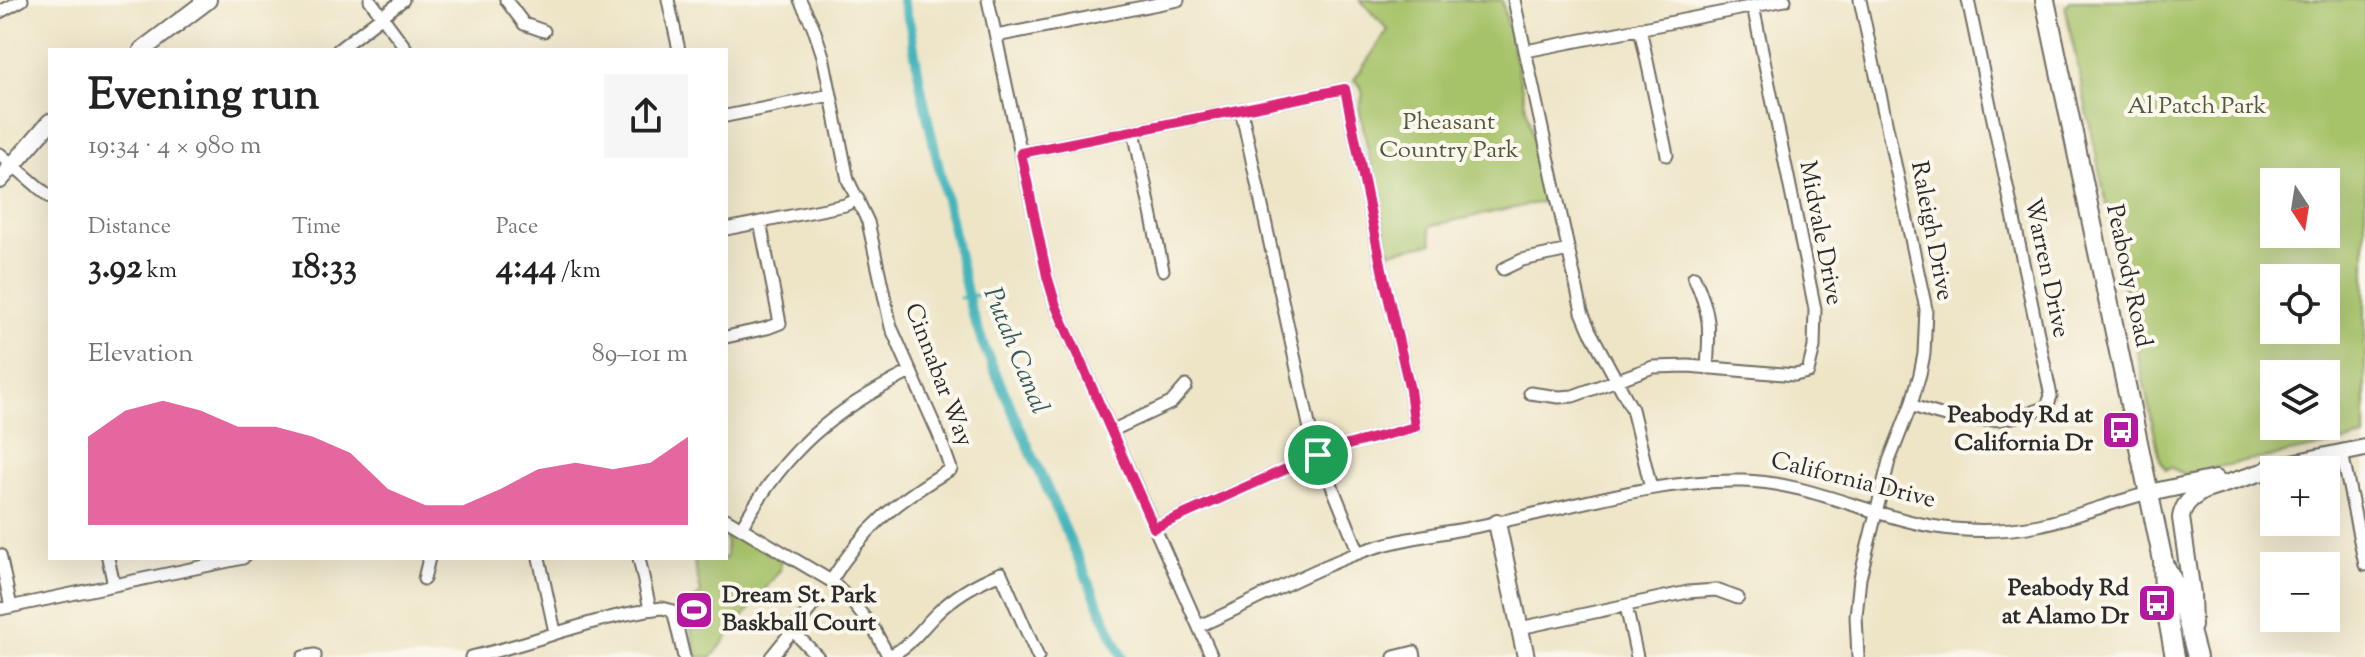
<!DOCTYPE html>
<html lang="en">
<head>
<meta charset="utf-8">
<style>
  :root { --surface:#fff; --page:#f6f6f6; --text:#222; --muted:#767676; --accent:#db2777 }
  body { margin:0; font-family:"Sorts Mill Goudy",serif; background:var(--page); color:var(--text); height:100vh; display:flex; flex-direction:column; font-size:30px; white-space:nowrap }
  * { box-sizing:border-box; margin:0 }
  p { font-size:26px; color:var(--muted) }
  .icon { flex:none; width:44px; height:44px; fill:none; stroke:currentColor; stroke-width:2; stroke-linecap:round; stroke-linejoin:round }
  .map { position:relative; flex:1; overflow:hidden }
  .panel { position:absolute; left:48px; top:48px; width:680px; height:512px; display:flex; flex-direction:column; background:var(--surface); border-radius:0px; box-shadow:0 8px 32px #0002 }
  .panel>* { flex:none }
  .needle { width:52px; rotate:168deg }
  .fabs { position:absolute; left:2260px; top:168px; display:grid; gap:16px }
  .fabs a { display:grid; place-items:center; width:80px; height:80px; border-radius:0px; background:var(--surface); box-shadow:0 8px 32px #0002; font-size:40px }
  .pin { position:absolute; display:grid; place-items:center; width:68px; height:68px; color:#fff; margin:-34px; border:4px solid #fff; border-radius:50%; box-shadow:0 2px 8px #0007 }
  .round { display:grid; place-items:center; flex:none; width:84px; height:84px; border-radius:0px; background:var(--page) }
  .head { display:flex; align-items:center; justify-content:space-between; height:136px; padding:0 40px }
  h1 { font-size:44px; font-weight:700; line-height:60px }
  .figures { display:grid; grid-template-columns:repeat(3,1fr); gap:12px; height:136px; padding:8px 40px }
  .figures div { display:grid; align-content:center }
  .figures b { font-size:34px; font-weight:700 }
  .figures small { font-size:22px; font-weight:400 }
  .figures p { font-size:22px }
  .chart { height:224px; padding:16px 40px }
  .chart p { display:flex; justify-content:space-between }
  .chart svg { width:100%; height:144px; margin-top:8px; fill:var(--accent); opacity:.7 }
  .map>svg:first-child { display:block }
  .green { fill:#a7c36a; stroke:#69774a; stroke-width:2; fill-rule:evenodd }
  .lines { fill:none; stroke-linecap:round; stroke-linejoin:round }
  .stream { stroke:#45b5bb; stroke-width:3 }
  .canal { stroke:#45b5bb; stroke-width:10 }
  .street-casing { stroke:#6f6c62; stroke-width:15 }
  .secondary-casing { stroke:#6f6c62; stroke-width:20 }
  .primary-casing { stroke:#6f6c62; stroke-width:22 }
  .street { stroke:#fff; stroke-width:11 }
  .secondary { stroke:#fff; stroke-width:16 }
  .primary { stroke:#fff; stroke-width:18 }
  .route-casing { stroke:#fff; stroke-width:16 }
  .route { stroke:#db2777; stroke-width:10 }
  .labels { text-anchor:middle; dominant-baseline:central; stroke-width:8; stroke-linejoin:round; paint-order:stroke }
  .park-label { font-size:24px; fill:#50593e; stroke:#fbf7ec }
  .street-label { font-size:24px; fill:#2b2b2b; stroke:#fbf7ec }
  .poi-label { font-size:24px; font-weight:bold; fill:#2b2b2b; stroke:#fbf7ec; text-anchor:end }
  .water-label { font-size:26px; font-style:italic; fill:#345b5d; stroke:#fbf7ec }
</style>
</head>
<body>
<div class="map">
<svg width="2365" height="657" viewBox="0 0 2365 657">
  <rect width="100%" height="100%" fill="#fbf7ec"/>
  <filter id="ink" filterUnits="userSpaceOnUse"><feTurbulence type="fractalNoise" baseFrequency=".0125" numOctaves="2"/><feDisplacementMap in="SourceGraphic" scale="16" xChannelSelector="R" yChannelSelector="G"/><feConvolveMatrix kernelMatrix="1 2 1 2 8 2 1 2 1" color-interpolation-filters="sRGB"/></filter>
  <filter id="wash" filterUnits="userSpaceOnUse"><feTurbulence type="fractalNoise" baseFrequency=".006" numOctaves="4" result="noise"/><feDisplacementMap in="SourceGraphic" scale="32" xChannelSelector="R" yChannelSelector="G"/><feGaussianBlur stdDeviation="1.8" result="paint"/><feColorMatrix in="noise" values="0 0 0 0 0 0 0 0 0 0 0 0 0 0 0 0 0 1.4 0 .05"/><feComposite in="paint" operator="in"/></filter>
  <g filter="url(#wash)">
    <rect width="100%" height="100%" fill="#eee5c7"/>
    <!-- green -->
    <path class="green" d="M1360 0H1502L1547 201 1429 226 1432 243 1390 252 1359 108C1364 96 1365 87 1354 80L1388 30Z
      M2071 0H2365V438L2183 474 2170 467 2166 470 2160 460 2065 6ZM2326 182V234H2274V182ZM2274 278H2326V330H2274ZM2274 374H2326V426H2274Z
      M726 530 781 560 780 570 712 657H697L685 602 693 601 701 593 693 558H726Z"/>
    <g class="lines">
      <!-- stream -->
      <path class="stream" d="M960 298 982 294"/>
      <!-- canal -->
      <path class="canal" d="M902 0 910 25 921 88 971 310 985 349 1122 657"/>
    </g>
  </g>
  <g filter="url(#ink)">
    <g class="lines">
      <!-- street casing -->
      <g class="street-casing">
        <path id="street" d="M370 0 407 50
          M506 0 524 24 544 31
          M668 0 679 50
          M800 0 813 26 823 56 848 180 868 222 891 327 939 435 951 469C898 500 863 528 831 581
          M988 0 1047 276 1056 306 1212 657
          M1514 0 1582 312 1590 331 1632 409 1651 488
          M0 12 22 0
          M1640 28 1667 155
          M996 36 1178 0
          M338 50 403 0
          M1526 51 1785 0
          M1241 109 1311 434 1359 553
          M726 116 831 95
          M1134 131 1163 270
          M1021 153 1345 89 1383 274 1410 390 1415 427 1329 450 1154 528
          M0 154 50 197
          M726 229 845 205 858 199
          M1503 269 1522 260 1569 250
          M1694 277C1711 314 1710 328 1707 368
          M726 337 767 328 780 323 760 222
          M1530 393 1559 397 1573 396 1653 367 1688 366 1795 375 1808 372 1814 347 1815 309 1753 6
          M1911 405C1959 424 1993 426 2042 409L2048 404 2051 396 1968 0
          M1111 431 1171 403 1186 386
          M2342 453 2365 565
          M726 519 831 581 852 602 875 631 889 657
          M741 528C786 450 830 412 910 372
          M0 555 11 607
          M108 558 114 585
          M539 558 555 632
          M639 558 650 609
          M424 579 429 558
          M1626 606 1637 657
          M0 609 243 558
          M1199 626C1252 603 1303 573 1358 553 1401 537 1449 533 1494 523 1577 506 1657 479 1743 481 1807 482 1868 515 1931 526 1966 532 2003 532 2039 525 2076 517 2112 502 2149 493
          M1520 628 1688 592 1716 590 1738 598
          M793 631 818 657
          M889 656C911 646 920 630 936 614 955 595 976 583 1001 573L1038 657
          M303 657 315 655V657
          M471 657C536 643 595 616 662 608L670 610 674 614 684 657
          M771 657 814 604
          M1394 657 1414 652 1415 657
          M1858 657 1856 616 1860 578 1889 461 1911 405 1920 374 1924 354 1926 309 1860 0"/>
      </g>
      <!-- secondary casing -->
      <g class="secondary-casing">
        <path id="secondary" d="M142 50 208 0
          M0 180 50 122
          M2269 468 2365 448
          M2149 493 2215 479
          M1497 523 1526 657
          M2193 626 2192 594 2181 518C2183 504 2191 498 2203 491L2278 467"/>
      </g>
      <!-- primary casing -->
      <g class="primary-casing">
        <path id="primary" d="M2045 0 2163 561 2164 598 2175 657
          M2166 568 2181 597 2197 657"/>
      </g>
      <!-- street -->
      <use href="#street" class="street"/>
      <!-- secondary -->
      <use href="#secondary" class="secondary"/>
      <!-- primary -->
      <use href="#primary" class="primary"/>
    </g>
  </g>
  <g class="lines" filter="url(#ink)">
    <!-- route casing -->
    <g class="route-casing">
      <path id="route" d="M1345 89 1383 274 1410 390 1415 427 1329 450 1154 528 1056 306 1047 276 1021 153Z"/>
    </g>
    <!-- route -->
    <use href="#route" class="route"/>
  </g>
  <!-- icons -->
  <defs>
    <g id="bus-square" transform="scale(2)"><rect x="-9" y="-9" width="18" height="18" rx="4" fill="#b5179e" stroke="#fbf7ec"/><path d="M-5-6H5V4H4V6H2V4H-2V6H-4V4H-5ZM-3.5-4V0h7V-4ZM-3.5 1.2v1.5H-2V1.2ZM2 1.2v1.5H3.5V1.2Z" fill="#fff"/></g>
    <g id="stadium-square" transform="scale(2)"><rect x="-9" y="-9" width="18" height="18" rx="4" fill="#b5179e" stroke="#fbf7ec"/><path d="M0-5a6.5 5 0 1 0 0 10a6.5 5 0 1 0 0-10ZM-3.5-1.8h7v3.6h-7Z" fill="#fff"/></g>
  </defs>
  <g fill-rule="evenodd">
    <use href="#bus-square" x="2121" y="430"/>
    <use href="#bus-square" x="2157" y="603"/>
    <use href="#stadium-square" x="694" y="610"/>
  </g>
  <g class="labels">
    <!-- park labels -->
    <g class="park-label">
      <text x="2197" y="107">Al Patch Park</text>
      <text x="1449" y="123">Pheasant<tspan x="1449" dy="28">Country Park</tspan></text>
    </g>
    <!-- street labels -->
    <g class="street-label">
      <text transform="translate(1931 231) rotate(79)">Raleigh Drive</text>
      <text transform="translate(1820 233) rotate(79)">Midvale Drive</text>
      <text transform="translate(2046 268) rotate(78)">Warren Drive</text>
      <text transform="translate(2128 276) rotate(78)">Peabody Road</text>
      <text transform="translate(938 375) rotate(69)">Cinnabar Way</text>
      <text transform="translate(1853 481) rotate(14)">California Drive</text>
    </g>
    <!-- poi labels -->
    <g class="poi-label">
      <text x="2093" y="416">Peabody Rd at<tspan x="2093" dy="28">California Dr</tspan></text>
      <text x="2129" y="589">Peabody Rd<tspan x="2129" dy="28">at Alamo Dr</tspan></text>
      <text x="722" y="596" text-anchor="start">Dream St. Park<tspan x="722" dy="28">Baskball Court</tspan></text>
    </g>
    <!-- water labels -->
    <g class="water-label">
      <text transform="translate(1015 351) rotate(68)">Putah Canal</text>
    </g>
  </g>
</svg>
<div class="fabs">
<a><svg class="needle" viewBox="-14 -14 28 28"><path d="M0-13l5 13h-10z" fill="#e53935"/><path d="M0 13l5-13h-10z" fill="#767676"/></svg></a>
<a><svg class="icon" aria-label="locate" viewBox="0 0 24 24"><circle cx="12" cy="12" r="6"/><path d="M12 2v4M12 18v4M2 12h4M18 12h4"/></svg></a>
<a><svg class="icon" aria-label="layers" viewBox="0 0 24 24"><path d="M12 4l9 5-9 5-9-5zM3 14l9 5 9-5"/></svg></a>
<a>+</a>
<a>−</a>
</div>
<div class="pin" style="left:1318px;top:455px;background:#1e9e55"><svg class="icon" aria-label="arrive" viewBox="0 0 24 24"><path d="M6 21V4h12l-3 4 3 4H6"/></svg></div>
<section class="panel">
<div class="head"><div><h1>Evening run</h1><p>19:34 · 4 × 980 m</p></div><a class="round"><svg class="icon" aria-label="share" viewBox="0 0 24 24"><path d="M12 15V3M7 8l5-5 5 5M5 13v7h14v-7"/></svg></a></div>
<div class="figures">
<div><p>Distance</p><b>3.92<small> km</small></b></div>
<div><p>Time</p><b>18:33</b></div>
<div><p>Pace</p><b>4:44<small> /km</small></b></div>
</div>
<div class="chart"><p><span>Elevation</span>89–101 m</p>
<svg viewBox="0 0 160 44" preserveAspectRatio="none"><path d="M0 44V17L10 9L20 6L30 9L40 14L50 14L60 17L70 22L80 33L90 38L100 38L110 33L120 27L130 25L140 27L150 25L160 17V44z"/></svg>
</div>
</section>
</div>
</body>
</html>
